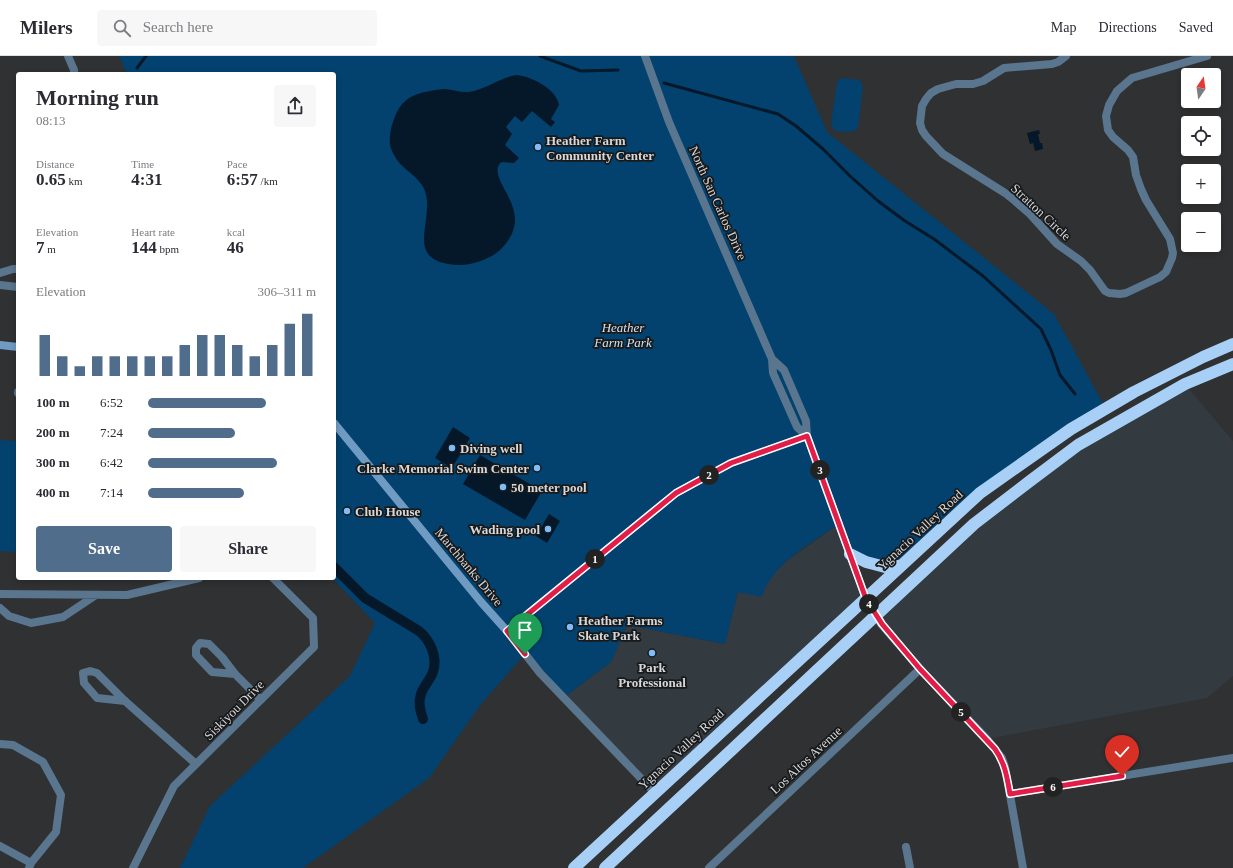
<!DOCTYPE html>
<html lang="en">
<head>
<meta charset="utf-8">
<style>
  :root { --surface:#fff; --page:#f7f7f7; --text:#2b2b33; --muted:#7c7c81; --line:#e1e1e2; --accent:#506d8c }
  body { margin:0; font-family:"Times New Roman",serif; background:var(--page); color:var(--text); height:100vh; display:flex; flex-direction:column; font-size:15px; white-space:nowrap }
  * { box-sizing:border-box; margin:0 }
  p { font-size:13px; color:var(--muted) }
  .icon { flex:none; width:22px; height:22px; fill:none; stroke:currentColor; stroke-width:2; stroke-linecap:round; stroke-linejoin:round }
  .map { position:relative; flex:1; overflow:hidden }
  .drawer { position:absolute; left:16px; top:16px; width:320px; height:508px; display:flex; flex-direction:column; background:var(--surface); border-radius:4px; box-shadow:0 2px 6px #0003 }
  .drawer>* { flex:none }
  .needle { width:26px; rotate:13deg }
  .fabs { position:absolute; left:1181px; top:12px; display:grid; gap:8px }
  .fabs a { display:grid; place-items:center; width:40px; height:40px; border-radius:4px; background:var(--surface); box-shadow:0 2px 6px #0003; font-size:20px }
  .pin { position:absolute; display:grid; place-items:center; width:34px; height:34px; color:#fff; margin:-41px -17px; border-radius:50% 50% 50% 0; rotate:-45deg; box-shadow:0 0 4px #0007 }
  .pin .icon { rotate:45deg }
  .km { position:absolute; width:20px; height:20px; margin:-10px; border-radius:50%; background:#222; color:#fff; font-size:11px; line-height:20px; text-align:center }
  .round { display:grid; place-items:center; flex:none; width:42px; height:42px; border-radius:4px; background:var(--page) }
  .overview { display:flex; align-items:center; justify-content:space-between; height:68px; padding:0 20px }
  h1 { font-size:22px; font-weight:600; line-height:30px }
  .metrics { display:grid; grid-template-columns:repeat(3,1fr); gap:6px; height:68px; padding:4px 20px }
  .metrics div { display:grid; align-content:center }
  .metrics b { font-size:17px; font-weight:600 }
  .metrics small { font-size:11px; font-weight:400 }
  .metrics p { font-size:11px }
  .chart { height:112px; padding:8px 20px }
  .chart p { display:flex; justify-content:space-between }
  .chart svg { width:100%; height:72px; margin-top:4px; stroke:var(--accent); stroke-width:6 }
  .primary-button { display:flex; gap:8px; margin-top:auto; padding:8px 20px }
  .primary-button a { flex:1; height:46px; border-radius:4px; background:var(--accent); color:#fff; font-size:16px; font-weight:600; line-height:46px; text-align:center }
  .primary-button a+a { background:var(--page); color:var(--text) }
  ul { padding:0 20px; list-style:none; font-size:13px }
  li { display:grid; grid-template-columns:64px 48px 1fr; align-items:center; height:30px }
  li i { height:10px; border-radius:5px; background:var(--accent) }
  header { display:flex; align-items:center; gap:24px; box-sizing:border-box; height:56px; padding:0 20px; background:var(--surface); border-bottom:1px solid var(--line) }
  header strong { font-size:19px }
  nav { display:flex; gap:22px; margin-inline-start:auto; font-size:14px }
  .search { width:280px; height:36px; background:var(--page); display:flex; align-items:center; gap:10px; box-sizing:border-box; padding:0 14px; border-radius:4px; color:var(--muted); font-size:15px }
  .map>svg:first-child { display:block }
  .built { fill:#333a40 }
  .green { fill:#03426e }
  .water { fill:#04182a }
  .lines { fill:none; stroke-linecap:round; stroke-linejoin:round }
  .stream { stroke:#04182a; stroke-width:3 }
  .canal { stroke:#04182a; stroke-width:10 }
  .street { stroke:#5a758e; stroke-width:8 }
  .secondary { stroke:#6f9bc3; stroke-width:8 }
  .highway { stroke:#a8d0f6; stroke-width:12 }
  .route-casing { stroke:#fff; stroke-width:8 }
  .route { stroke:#e11d48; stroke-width:5 }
  .poi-dot { fill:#7dbef9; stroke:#18191a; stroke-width:1.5 }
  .labels { text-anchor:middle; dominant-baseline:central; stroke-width:3.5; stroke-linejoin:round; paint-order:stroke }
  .poi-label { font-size:13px; font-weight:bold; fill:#d6d8d9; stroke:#18191a; text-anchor:start }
  .street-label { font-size:13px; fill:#d6d8d9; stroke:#18191a }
  .park-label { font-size:13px; font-style:italic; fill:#d2e3f3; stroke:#18191a }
</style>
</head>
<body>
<header>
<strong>Milers</strong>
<div class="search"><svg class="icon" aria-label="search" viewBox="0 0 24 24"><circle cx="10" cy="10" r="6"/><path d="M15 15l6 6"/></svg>Search here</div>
<nav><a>Map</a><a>Directions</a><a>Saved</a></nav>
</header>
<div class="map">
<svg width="1233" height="812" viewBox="0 0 1233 812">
  <rect width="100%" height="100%" fill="#2f3133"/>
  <!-- built -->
  <path class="built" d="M1185 328 1233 385V620L1207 642 987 683 876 558 1030 425Z
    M839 468 866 543 655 737 563 642 611 606 627 569 725 588 738 536 760 537 772 519 784 507Z"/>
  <!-- green -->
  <path class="green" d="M119 0H794L827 76 1054 258 1106 353 1030 403 903 508 889 512 850 498 839 468C813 486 770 509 762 541L738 536 725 588 627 569 611 606 563 642 525 598 481 648 429 722 303 812H180L210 750 350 620 375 567 332 522H334V18H127Z
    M842 22 859 24 863 30 858 72 852 76 835 75 831 69 837 26Z
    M0 384 18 385V496L0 495Z"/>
  <!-- water -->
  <path class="water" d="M516 19C531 20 557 33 559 49L551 63 555 66 551 71 532 55 522 66 515 60 506 71 512 78 505 89 519 102 514 107 503 106 500 107C486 126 538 154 502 192 493 202 473 209 460 209 396 207 441 159 422 129 413 116 399 112 392 95 388 87 390 74 393 66 400 45 409 39 430 35 435 34 440 33 445 33 455 34 464 38 474 35 489 31 500 22 516 19Z
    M1039 74 1040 78H1038L1040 87H1042L1043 93 1035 95 1033 87 1030 88 1027 77Z
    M453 371 470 382 452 412 435 402Z
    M480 399 542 435 525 464 463 428Z
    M549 458 560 465 547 487 536 480Z"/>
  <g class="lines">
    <!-- stream -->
    <path class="stream" d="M540 0 581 15 618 14
      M137 12 146 0
      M664 27 778 58 796 70 823 93 850 120 878 145 905 165 934 183 983 220 1041 273 1051 294 1060 319 1075 338"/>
    <!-- canal -->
    <path class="canal" d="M334 511 365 542 419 575C430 584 438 601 433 616 430 624 423 631 421 638 418 647 420 654 423 663"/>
    <!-- street -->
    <path class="street" d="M68 0 74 14V18
      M645 0 669 66 772 303
      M1066 0 1058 6 1052 8 1004 12 983 25 973 28H956L938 33 931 37 926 43 922 50 920 67 922 74 926 80 943 98 1005 137 1015 145 1030 158 1057 188 1081 205 1090 214 1105 235 1109 237 1120 238 1126 237 1160 221 1166 216 1172 202 1173 197 1170 183 1146 144 1141 133 1136 119 1133 101 1128 94 1113 81 1108 74 1106 60 1109 49 1117 35 1132 22 1207 0
      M0 217 13 213H18
      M0 229 18 231
      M772 303 784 314 806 365 807 380 797 371 773 317Z
      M18 336V337
      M0 538 127 539 199 522
      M0 552 9 560 31 567 63 561 96 539
      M876 558 881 568 920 613 987 683 1002 702 1005 711 1023 812
      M507 575 540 617 655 737
      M235 618 212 616 196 599V592L200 587 209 588 222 601 235 618 261 644
      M125 645 97 642 84 627 83 617 90 615 97 617 125 645 196 708
      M0 688 13 689 43 706 61 739 56 776 31 807 29 812
      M1010 738 1233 702
      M0 790 31 807
      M906 791 910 812
      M133 812 174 730 314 591 313 562 273 522
      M709 812 920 613"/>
    <!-- secondary -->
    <path class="secondary" d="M0 289 18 291
      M334 367 481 546 507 575 676 437 731 407 807 380 866 543 876 558"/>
    <!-- highway -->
    <path class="highway" d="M850 498 866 506 889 512 902 509
      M574 812 980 437 1071 373 1134 336 1203 301 1233 288
      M605 812 974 468 1030 425 1078 389 1185 328 1233 308"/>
  </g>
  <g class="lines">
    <!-- route casing -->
    <g class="route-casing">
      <path id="route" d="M525 598 507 575 676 437 731 407 807 380 866 543 882 568 920 613 995 693C1005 707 1007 721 1010 738L1122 720"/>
    </g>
    <!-- route -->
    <use href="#route" class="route"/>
  </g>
  <!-- markers -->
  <g class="poi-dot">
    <circle cx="538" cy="91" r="4"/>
    <circle cx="452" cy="392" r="4"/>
    <circle cx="537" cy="412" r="4"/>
    <circle cx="503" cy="431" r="4"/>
    <circle cx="347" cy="455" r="4"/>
    <circle cx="548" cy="473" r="4"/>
    <circle cx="570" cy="571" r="4"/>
    <circle cx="652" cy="597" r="4"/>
  </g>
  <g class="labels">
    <!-- poi labels -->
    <g class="poi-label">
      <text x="546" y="84">Heather Farm<tspan x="546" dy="15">Community Center</tspan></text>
      <text x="460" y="392">Diving well</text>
      <text x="529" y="412" text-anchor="end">Clarke Memorial Swim Center</text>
      <text x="511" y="431">50 meter pool</text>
      <text x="355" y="455">Club House</text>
      <text x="540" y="473" text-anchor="end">Wading pool</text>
      <text x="578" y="564">Heather Farms<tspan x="578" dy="15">Skate Park</tspan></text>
      <text x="652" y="611" text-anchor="middle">Park<tspan x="652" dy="15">Professional</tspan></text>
    </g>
    <!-- street labels -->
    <g class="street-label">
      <text transform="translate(718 147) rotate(66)">North San Carlos Drive</text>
      <text transform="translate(1041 156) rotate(43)">Stratton Circle</text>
      <text transform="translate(920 474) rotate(-43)">Ygnacio Valley Road</text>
      <text transform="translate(469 511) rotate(50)">Marchbanks Drive</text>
      <text transform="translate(234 654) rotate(-45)">Siskiyou Drive</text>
      <text transform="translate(681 693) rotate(-43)">Ygnacio Valley Road</text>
      <text transform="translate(806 704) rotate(-43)">Los Altos Avenue</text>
    </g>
    <!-- park labels -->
    <g class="park-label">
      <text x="623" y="271">Heather<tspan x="623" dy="15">Farm Park</tspan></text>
    </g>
  </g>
</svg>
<div class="fabs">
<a><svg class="needle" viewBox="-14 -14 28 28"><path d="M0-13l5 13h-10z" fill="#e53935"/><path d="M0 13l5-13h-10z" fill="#7c7c81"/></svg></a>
<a><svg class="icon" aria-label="locate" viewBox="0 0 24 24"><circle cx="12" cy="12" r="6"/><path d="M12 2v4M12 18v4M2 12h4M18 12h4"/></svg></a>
<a>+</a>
<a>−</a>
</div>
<div class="pin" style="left:525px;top:598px;background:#1e9e55"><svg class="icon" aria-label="arrive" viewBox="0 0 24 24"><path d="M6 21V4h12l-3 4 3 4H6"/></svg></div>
<div class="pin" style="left:1122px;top:720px;background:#d93025"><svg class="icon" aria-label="check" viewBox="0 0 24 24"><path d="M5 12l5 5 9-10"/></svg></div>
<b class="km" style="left:595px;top:503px">1</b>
<b class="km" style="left:709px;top:419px">2</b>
<b class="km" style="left:820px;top:414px">3</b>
<b class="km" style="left:869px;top:548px">4</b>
<b class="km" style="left:961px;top:656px">5</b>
<b class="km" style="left:1053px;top:731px">6</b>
<section class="drawer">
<div class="overview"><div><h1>Morning run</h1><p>08:13</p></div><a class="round"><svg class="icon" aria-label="share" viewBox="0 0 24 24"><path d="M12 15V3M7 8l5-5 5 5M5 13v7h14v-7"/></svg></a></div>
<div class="metrics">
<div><p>Distance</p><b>0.65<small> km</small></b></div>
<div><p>Time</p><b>4:31</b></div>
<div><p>Pace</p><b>6:57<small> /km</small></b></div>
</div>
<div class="metrics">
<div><p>Elevation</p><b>7<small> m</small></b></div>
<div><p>Heart rate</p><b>144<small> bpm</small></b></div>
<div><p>kcal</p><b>46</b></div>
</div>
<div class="chart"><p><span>Elevation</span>306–311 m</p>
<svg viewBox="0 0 160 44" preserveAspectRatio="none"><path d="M5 44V19M15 44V32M25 44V38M35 44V32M45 44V32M55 44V32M65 44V32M75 44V32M85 44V25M95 44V19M105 44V19M115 44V25M125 44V32M135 44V25M145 44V12M155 44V6"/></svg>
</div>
<ul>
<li><b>100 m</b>6:52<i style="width:70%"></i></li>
<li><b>200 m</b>7:24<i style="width:52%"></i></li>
<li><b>300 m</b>6:42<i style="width:77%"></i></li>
<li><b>400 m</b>7:14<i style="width:57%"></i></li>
</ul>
<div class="primary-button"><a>Save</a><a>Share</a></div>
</section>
</div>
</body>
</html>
